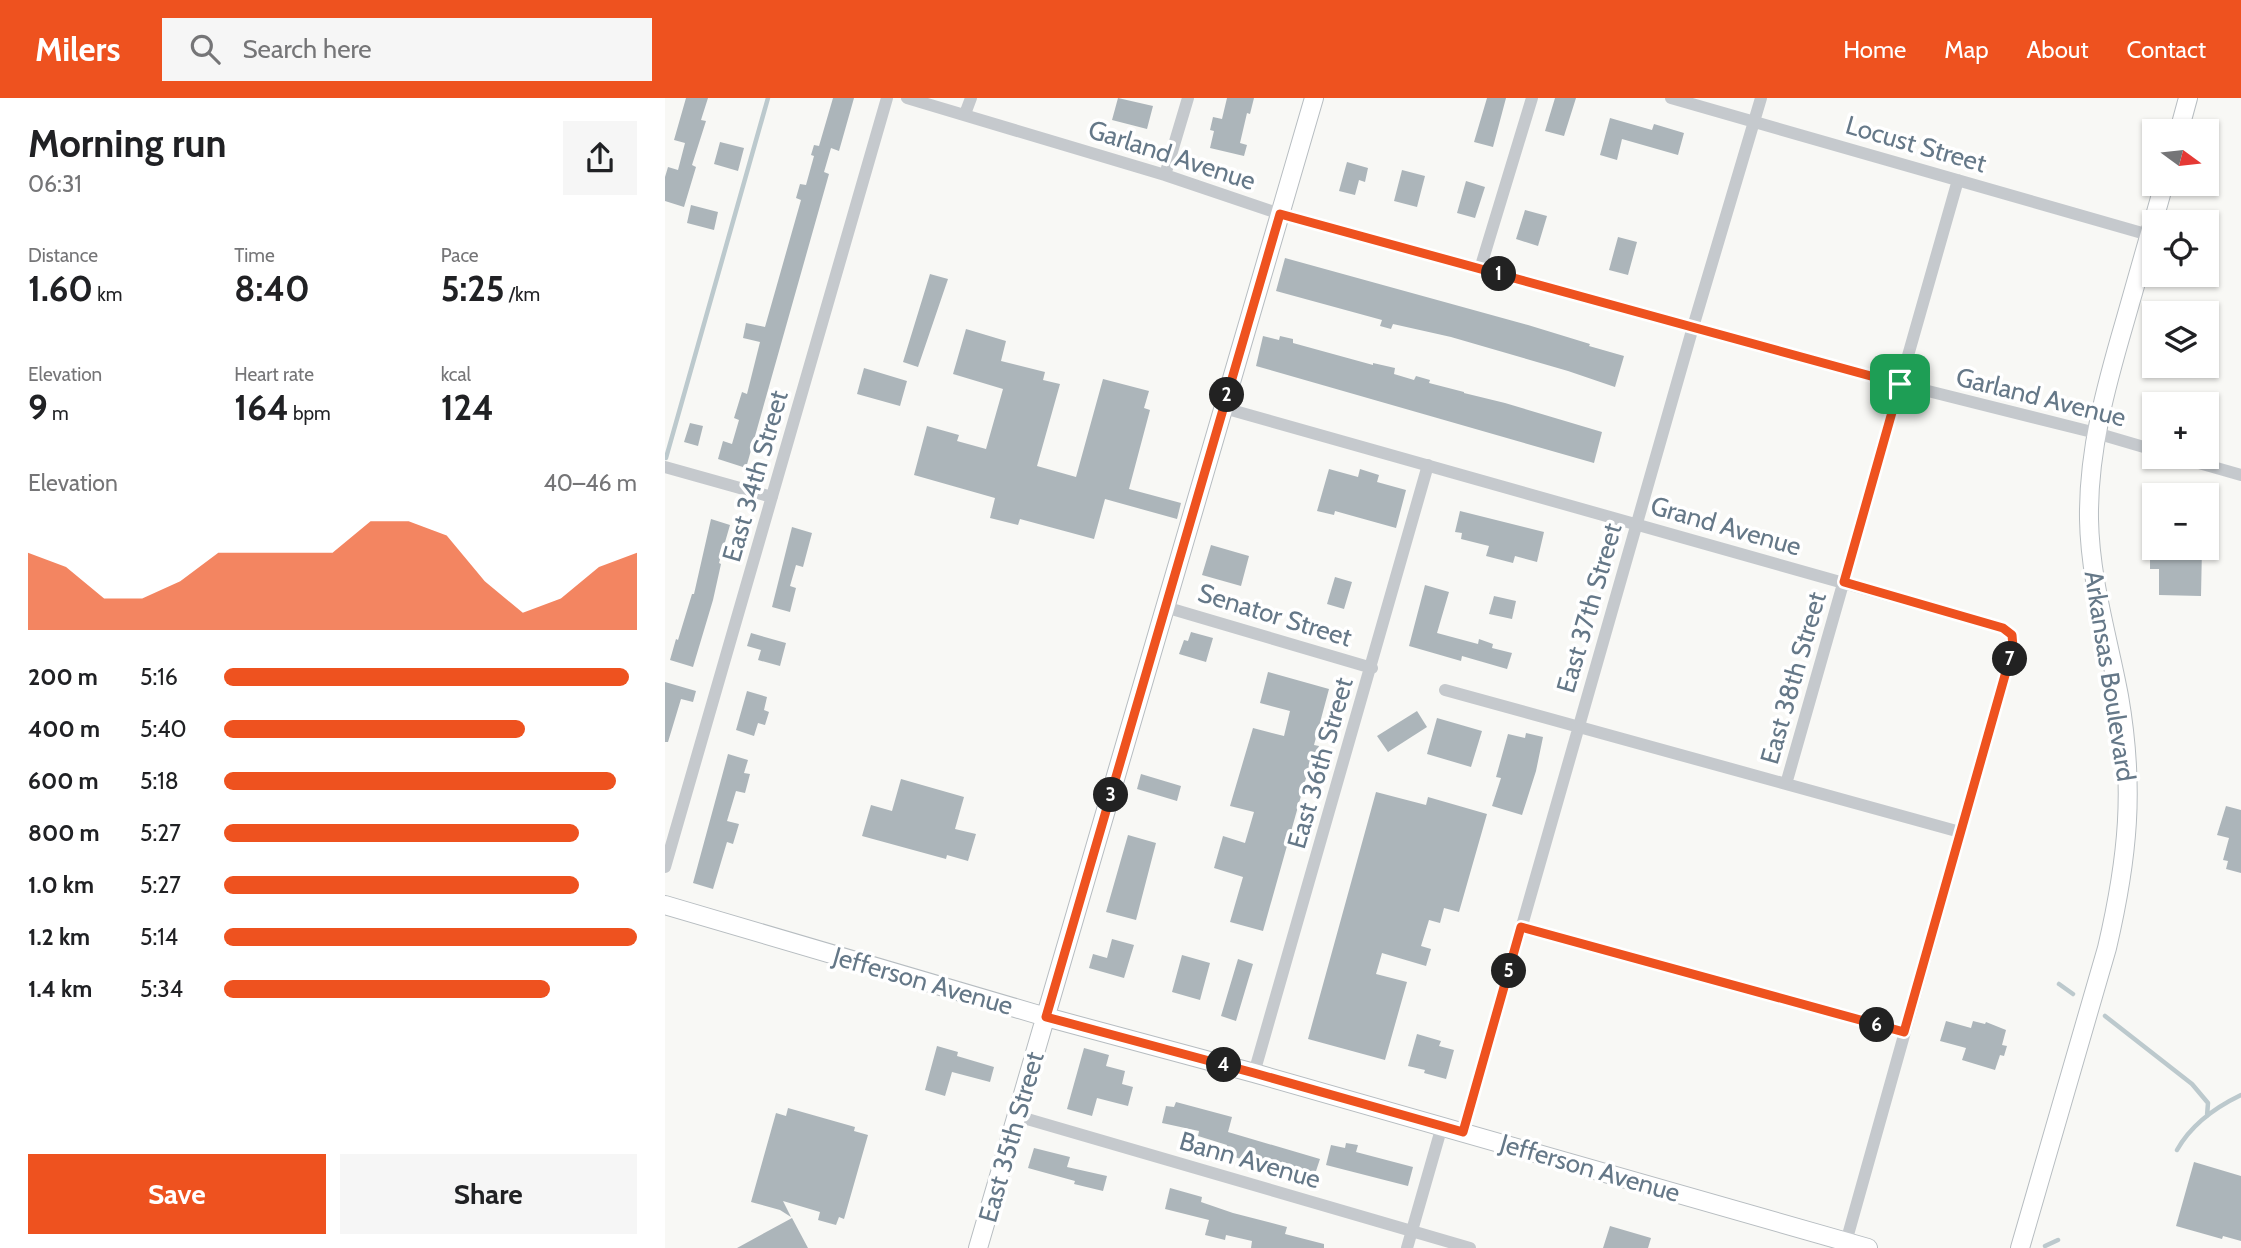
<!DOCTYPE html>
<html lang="en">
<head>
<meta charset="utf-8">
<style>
  :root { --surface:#fff; --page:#f6f6f6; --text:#202124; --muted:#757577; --accent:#ee521f }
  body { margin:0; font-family:Cabin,sans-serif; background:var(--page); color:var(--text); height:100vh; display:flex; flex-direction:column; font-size:26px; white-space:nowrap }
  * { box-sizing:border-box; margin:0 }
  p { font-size:23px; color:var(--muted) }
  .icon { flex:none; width:38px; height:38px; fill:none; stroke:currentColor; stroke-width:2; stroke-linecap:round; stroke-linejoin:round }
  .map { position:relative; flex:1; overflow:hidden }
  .drawer { display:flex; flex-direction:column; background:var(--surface); width:665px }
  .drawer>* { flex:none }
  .needle { width:46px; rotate:105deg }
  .tools { position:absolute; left:1477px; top:21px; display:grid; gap:14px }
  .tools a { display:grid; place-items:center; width:77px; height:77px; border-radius:0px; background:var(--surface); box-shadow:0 2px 5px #0004; font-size:35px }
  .pin { position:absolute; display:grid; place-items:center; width:60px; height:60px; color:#fff; margin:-30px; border-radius:14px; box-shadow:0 4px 10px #0006 }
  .km { position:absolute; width:35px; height:35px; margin:-18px; border-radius:50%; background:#222; color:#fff; font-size:19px; line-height:35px; text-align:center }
  .round { display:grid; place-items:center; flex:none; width:74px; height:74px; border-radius:0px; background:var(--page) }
  .summary { display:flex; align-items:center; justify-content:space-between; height:119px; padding:0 28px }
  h1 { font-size:38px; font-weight:700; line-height:52px }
  .stats { display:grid; grid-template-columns:repeat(3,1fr); gap:10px; height:119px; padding:7px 28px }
  .stats div { display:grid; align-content:center }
  .stats b { font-size:35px; font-weight:700 }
  .stats small { font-size:19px; font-weight:400 }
  .stats p { font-size:19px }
  .chart { height:196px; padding:14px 28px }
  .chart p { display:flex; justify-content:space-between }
  .chart svg { width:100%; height:126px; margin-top:7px; fill:var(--accent); opacity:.7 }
  .primary-button { display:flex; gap:14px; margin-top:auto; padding:14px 28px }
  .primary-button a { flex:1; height:80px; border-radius:0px; background:var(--accent); color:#fff; font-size:28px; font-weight:700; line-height:80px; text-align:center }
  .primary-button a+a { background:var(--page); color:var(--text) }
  ul { padding:0 28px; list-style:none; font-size:23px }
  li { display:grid; grid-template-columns:112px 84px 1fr; align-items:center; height:52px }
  li i { height:18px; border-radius:9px; background:var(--accent) }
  header { display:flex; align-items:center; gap:42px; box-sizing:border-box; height:98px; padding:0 35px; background:var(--accent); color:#fff }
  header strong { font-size:33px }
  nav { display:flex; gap:38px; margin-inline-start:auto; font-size:24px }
  .search { width:490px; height:63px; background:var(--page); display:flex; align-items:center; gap:18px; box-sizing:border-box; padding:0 24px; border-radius:0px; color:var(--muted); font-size:26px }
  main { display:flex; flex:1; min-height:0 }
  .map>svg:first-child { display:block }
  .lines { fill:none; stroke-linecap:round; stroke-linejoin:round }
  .stream { stroke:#bcc9cd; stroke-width:4.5 }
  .building { fill:#acb5ba }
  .secondary-casing { stroke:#b7bdc1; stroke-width:20 }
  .street { stroke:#c5c9cd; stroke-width:12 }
  .secondary { stroke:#fff; stroke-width:18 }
  .route-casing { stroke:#fff; stroke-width:14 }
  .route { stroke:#ee521f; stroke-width:9 }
  .labels { text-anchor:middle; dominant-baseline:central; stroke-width:7; stroke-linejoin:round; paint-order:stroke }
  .street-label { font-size:26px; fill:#657888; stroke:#fff }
</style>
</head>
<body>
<header>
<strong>Milers</strong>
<div class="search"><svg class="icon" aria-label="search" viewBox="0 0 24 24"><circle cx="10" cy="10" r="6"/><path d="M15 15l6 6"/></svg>Search here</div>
<nav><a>Home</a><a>Map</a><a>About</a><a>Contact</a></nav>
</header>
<main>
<section class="drawer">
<div class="summary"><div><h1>Morning run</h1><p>06:31</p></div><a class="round"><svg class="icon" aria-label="share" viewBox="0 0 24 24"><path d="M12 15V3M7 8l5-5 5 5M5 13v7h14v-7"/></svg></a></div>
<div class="stats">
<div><p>Distance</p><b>1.60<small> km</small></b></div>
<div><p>Time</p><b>8:40</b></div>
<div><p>Pace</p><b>5:25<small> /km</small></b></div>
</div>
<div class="stats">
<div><p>Elevation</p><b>9<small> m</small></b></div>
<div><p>Heart rate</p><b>164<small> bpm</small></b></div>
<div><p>kcal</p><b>124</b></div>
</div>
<div class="chart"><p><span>Elevation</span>40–46 m</p>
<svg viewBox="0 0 160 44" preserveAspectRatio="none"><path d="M0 44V17L10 22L20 33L30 33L40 27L50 17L60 17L70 17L80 17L90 6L100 6L110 11L120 27L130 38L140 33L150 22L160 17V44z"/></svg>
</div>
<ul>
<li><b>200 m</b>5:16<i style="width:98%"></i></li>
<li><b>400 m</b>5:40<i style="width:73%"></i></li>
<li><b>600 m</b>5:18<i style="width:95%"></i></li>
<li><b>800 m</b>5:27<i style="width:86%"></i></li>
<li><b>1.0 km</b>5:27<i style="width:86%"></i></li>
<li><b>1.2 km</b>5:14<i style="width:100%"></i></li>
<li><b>1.4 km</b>5:34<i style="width:79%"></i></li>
</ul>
<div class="primary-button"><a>Save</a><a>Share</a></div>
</section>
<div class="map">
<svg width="1576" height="1150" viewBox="0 0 1576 1150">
  <rect width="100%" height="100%" fill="#f8f8f5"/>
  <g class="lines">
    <!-- stream -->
    <path class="stream" d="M1 360 103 0
      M1394 886 1408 896
      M1440 918 1527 986 1543 1005 1542 1018
      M1512 1052C1526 1027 1551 1009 1576 997
      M1380 1148 1393 1142"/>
  </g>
  <!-- building -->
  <path class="building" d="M21 0H43L36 22 41 23 27 67 31 69 19 109 0 103V79L3 69 13 72 20 45 9 42Z
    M168 0H189L174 53 166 50 159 74 164 76 81 370 53 361 58 343 67 346 74 322 69 320 77 294 82 296 95 244 78 240 81 225 100 229 136 102 131 100 135 86 141 87 149 58 146 57 149 47 154 48Z
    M453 0 488 8 482 31 447 22Z
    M562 0H589L585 16 582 15 575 45 582 47 579 58 545 50 549 33 545 32 548 19 557 21Z
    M822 0H841L828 49 809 44Z
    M890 0H911L899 38 880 33Z
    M945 20 987 32 989 26 1019 35 1013 57 957 41 952 62 935 57Z
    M55 44 79 50 73 73 49 66Z
    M682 64 703 70 700 84 694 82 690 97 674 93Z
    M737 72 760 78 752 109 729 103Z
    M801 83 820 89 810 120 792 115Z
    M26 107 53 114 49 132 22 125Z
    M860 112 882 118 873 148 851 141Z
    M953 139 972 144 963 177 944 172Z
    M620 160 863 227 925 246 924 248 959 258 950 289 903 273 786 239 728 226 726 231 715 228 717 222 611 193Z
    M265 176 283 181 253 269 238 264Z
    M301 231 341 243 336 263 380 274 378 282 395 286 372 368 411 379 438 281 484 293 479 310 485 312 464 391 516 405 512 421 440 401 429 441 355 421 353 427 325 420 330 400 249 377 262 328 294 337 292 343 321 351 338 291 288 276Z
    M598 238 614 242 615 238 628 241V245L708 267V265L730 270 729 276 749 282 751 278 765 282 764 285 799 294V295L840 305 937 334 929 365 591 268Z
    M199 270 242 283 235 308 192 296Z
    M25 325 38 328 33 348 19 344Z
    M664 371 693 379 695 371 714 377 712 384 741 392 731 430 670 413 669 417 652 413Z
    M795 413 879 434 872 464 850 458 848 465 821 458 824 448 796 441 797 435 790 434Z
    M46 421 65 427 54 465 56 466 48 502 28 569 5 562 11 541 13 542 27 496H29Z
    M127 429 147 435 138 469 131 467 125 488 131 490 125 514 107 509Z
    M546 447 584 458 576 488 537 477Z
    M1495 450H1537L1536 498 1494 497V471H1485V454L1495 455Z
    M670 479 687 484 679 511 662 506Z
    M760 487 784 494 772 535 813 546 814 541 828 546 827 550 847 555 842 571 797 558 796 563 744 548Z
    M829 498 851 503 847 521 824 516Z
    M526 534 548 540 541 564 514 556 519 542 523 543Z
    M86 535 121 545 115 568 93 562 96 552 82 548Z
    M603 574 664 591 649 647 654 648 648 667 645 666 598 833 565 824 578 779 549 770 558 738 580 745 589 714 565 708 588 630 619 638 625 613 595 605Z
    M0 584 31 593 28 604 16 601 3 644H0Z
    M82 593 102 599 99 612 104 614 100 627 93 625 89 638 71 632Z
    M752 613 762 629 723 654 712 638Z
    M772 620 817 633 806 669 762 656Z
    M861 635 878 639 871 673 857 717 827 708 836 680 831 679 843 636 860 640Z
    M63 656 83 662 79 675 85 676 80 695 71 693 62 723 74 726 68 746 62 744 48 791 28 785Z
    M476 676 516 688 512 703 472 691Z
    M236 681 299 699 290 731 311 736 303 763 282 757 281 761 197 738 206 707 227 713Z
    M711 694 761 707 763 699 822 716 794 814 779 810 775 825 764 822 756 848 766 851 761 868 717 855 711 876 742 884 720 962 643 941Z
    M1561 708 1576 712V775L1561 771 1563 763 1558 762 1564 740 1552 737Z
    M463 737 491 745 471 822 441 814Z
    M447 841 469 847 459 880 424 870 428 856 442 860Z
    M517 857 545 865 535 902 507 894Z
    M573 861 588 866 571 923 556 918Z
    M1281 923 1306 930 1308 923 1320 926 1321 924 1341 932 1337 947 1342 948 1339 958 1335 957 1330 972 1297 962 1301 950 1275 943Z
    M752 936 776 943 774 948 789 952 781 981 759 975 760 972 743 968Z
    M272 948 293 954 292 958 329 969 325 984 287 974 280 998 260 992Z
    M419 950 444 957 441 968 460 973 457 986 468 989 463 1008 432 1000 427 1018 402 1011Z
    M511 1004 567 1019 563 1034 655 1061 648 1082 559 1056 562 1047 533 1038 534 1033 497 1025 501 1008 509 1009Z
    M123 1010 190 1029 189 1033 203 1037 179 1121 174 1119 171 1127 153 1122 155 1114 118 1103 126 1119 115 1112 86 1104 111 1015 121 1018Z
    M681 1045 693 1047 691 1054 748 1069 743 1088 661 1067 666 1047 680 1050Z
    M369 1050 405 1059 402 1069 442 1078 438 1093 409 1086 410 1083 363 1070Z
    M1529 1064 1576 1078V1143L1558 1138 1557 1141 1511 1128Z
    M505 1090 537 1099 536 1104 568 1115 622 1129 620 1136 659 1146V1150H586L587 1143 561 1137 560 1142 540 1137 544 1122 500 1111Z
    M127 1120 143 1150H72Z
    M945 1128 986 1140 983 1150H938Z"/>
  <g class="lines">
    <!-- secondary casing -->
    <g class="secondary-casing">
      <path id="secondary" d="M1514 33 1523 0
        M0 807 381 919 589 975 1203 1150
        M313 1150 649 0
        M1355 1150 1442 850C1463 760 1470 690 1454 598 1443 539 1425 482 1424 421 1423 353 1441 288 1460 223 1473 178 1486 132 1499 86"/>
    </g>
    <!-- street -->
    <path class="street" d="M242 0 500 77 615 116 1235 286 1431 335 1489 352
      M1006 0 1484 137
      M300 16 306 0
      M500 77 523 0
      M815 171 867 0
      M559 310 1338 530 1347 537 1348 549 1181 1144
      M1513 359 1576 377
      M0 369 107 399
      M500 509 707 570
      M780 592 1295 734
      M1121 686 1293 82
      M0 769 222 0
      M856 829 1239 934
      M589 975 763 367
      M352 1018 805 1150
      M798 1034 1028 229 1096 0
      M742 1150 777 1028"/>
    <!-- secondary -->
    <use href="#secondary" class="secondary"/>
  </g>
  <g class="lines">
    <!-- route casing -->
    <g class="route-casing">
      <path id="route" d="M615 116 1235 286 1179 484 1338 530 1347 537 1348 549 1239 934 856 829 798 1034 589 975 381 919Z"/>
    </g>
    <!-- route -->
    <use href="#route" class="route"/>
  </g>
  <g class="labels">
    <!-- street labels -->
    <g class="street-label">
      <text transform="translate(1251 46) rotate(16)">Locust Street</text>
      <text transform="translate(507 57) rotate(18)">Garland Avenue</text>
      <text transform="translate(1376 299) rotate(14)">Garland Avenue</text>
      <text transform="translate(90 378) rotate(-74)">East 34th Street</text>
      <text transform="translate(1061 428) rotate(16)">Grand Avenue</text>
      <text transform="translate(924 510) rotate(-74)">East 37th Street</text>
      <text transform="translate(610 517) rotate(17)">Senator Street</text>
      <text transform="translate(1445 578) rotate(81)">Arkansas Boulevard</text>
      <text transform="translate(1128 580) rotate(-74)">East 38th Street</text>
      <text transform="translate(655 665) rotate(-74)">East 36th Street</text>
      <text transform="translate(258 883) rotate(16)">Jefferson Avenue</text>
      <text transform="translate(346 1039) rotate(-74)">East 35th Street</text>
      <text transform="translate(585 1062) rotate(16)">Bann Avenue</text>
      <text transform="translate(925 1070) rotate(16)">Jefferson Avenue</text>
    </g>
  </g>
</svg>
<div class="tools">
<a><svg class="needle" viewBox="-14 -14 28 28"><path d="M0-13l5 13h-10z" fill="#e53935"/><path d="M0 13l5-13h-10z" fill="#757577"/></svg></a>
<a><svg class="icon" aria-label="locate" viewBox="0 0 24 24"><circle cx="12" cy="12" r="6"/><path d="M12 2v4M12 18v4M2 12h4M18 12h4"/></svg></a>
<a><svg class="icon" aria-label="layers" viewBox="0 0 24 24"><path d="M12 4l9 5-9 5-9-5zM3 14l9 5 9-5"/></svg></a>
<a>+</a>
<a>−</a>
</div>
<div class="pin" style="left:1235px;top:286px;background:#1e9e55"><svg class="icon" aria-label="arrive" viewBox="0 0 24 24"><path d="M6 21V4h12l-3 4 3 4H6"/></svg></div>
<b class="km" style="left:834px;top:176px">1</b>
<b class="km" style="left:562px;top:297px">2</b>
<b class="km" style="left:446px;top:697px">3</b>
<b class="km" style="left:559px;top:967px">4</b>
<b class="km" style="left:844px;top:873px">5</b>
<b class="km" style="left:1212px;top:927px">6</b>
<b class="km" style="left:1345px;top:561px">7</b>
</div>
</main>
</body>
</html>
